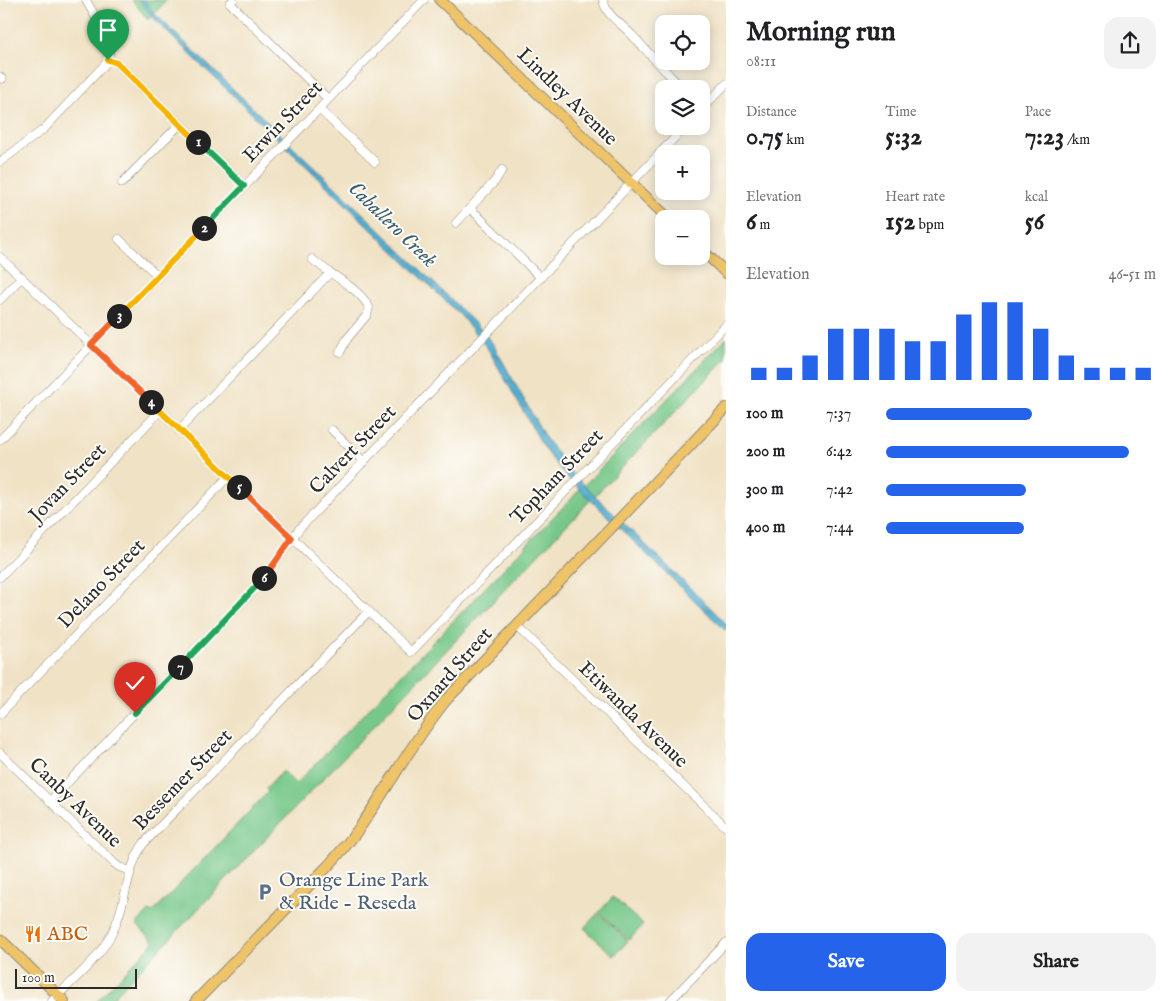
<!DOCTYPE html>
<html lang="en">
<head>
<meta charset="utf-8">
<style>
  :root { --surface:#fff; --page:#f2f2f2; --text:#202124; --muted:#757577; --accent:#2563eb }
  body { margin:0; font-family:"IM FELL English",serif; background:var(--page); color:var(--text); height:100vh; display:flex; flex-direction:column; font-size:19px; white-space:nowrap }
  * { box-sizing:border-box; margin:0 }
  p { font-size:16px; color:var(--muted) }
  .icon { flex:none; width:28px; height:28px; fill:none; stroke:currentColor; stroke-width:2; stroke-linecap:round; stroke-linejoin:round }
  .map { position:relative; flex:1; overflow:hidden }
  .drawer { display:flex; flex-direction:column; background:var(--surface); width:450px }
  .drawer>* { flex:none }
  .tools { position:absolute; left:655px; top:15px; display:grid; gap:10px }
  .tools a { display:grid; place-items:center; width:55px; height:55px; border-radius:10px; background:var(--surface); box-shadow:0 2px 12px #0003; font-size:25px }
  .scale { position:absolute; left:15px; bottom:12px; width:122px; box-sizing:border-box; padding-left:5px; border:2px solid #2b2b2b; border-top:0; font-size:14px; line-height:18px; white-space:nowrap; color:#2b2b2b; -webkit-text-stroke:4px #fdfcf7; paint-order:stroke }
  .pin { position:absolute; display:grid; place-items:center; width:42px; height:42px; color:#fff; margin:-51px -21px; border-radius:50% 50% 50% 0; rotate:-45deg; box-shadow:0 0 5px #0007 }
  .pin .icon { rotate:45deg }
  .km { position:absolute; width:25px; height:25px; margin:-12px; border-radius:50%; background:#222; color:#fff; font-size:14px; line-height:25px; text-align:center }
  .round { display:grid; place-items:center; flex:none; width:52px; height:52px; border-radius:15px; background:var(--page) }
  .headline { display:flex; align-items:center; justify-content:space-between; height:85px; padding:0 20px }
  h1 { font-size:28px; font-weight:700; line-height:38px }
  .metrics { display:grid; grid-template-columns:repeat(3,1fr); gap:8px; height:85px; padding:5px 20px }
  .metrics div { display:grid; align-content:center }
  .metrics b { font-size:25px; font-weight:700 }
  .metrics small { font-size:14px; font-weight:400 }
  .metrics p { font-size:14px }
  .chart { height:140px; padding:10px 20px }
  .chart p { display:flex; justify-content:space-between }
  .chart svg { width:100%; height:90px; margin-top:5px; stroke:var(--accent); stroke-width:6 }
  .primary-button { display:flex; gap:10px; margin-top:auto; padding:10px 20px }
  .primary-button a { flex:1; height:58px; border-radius:15px; background:var(--accent); color:#fff; font-size:20px; font-weight:700; line-height:58px; text-align:center }
  .primary-button a+a { background:var(--page); color:var(--text) }
  ul { padding:0 20px; list-style:none; font-size:16px }
  li { display:grid; grid-template-columns:80px 60px 1fr; align-items:center; height:38px }
  li i { height:12px; border-radius:6px; background:var(--accent) }
  main { display:flex; flex:1; min-height:0 }
  .map>svg:first-child { display:block }
  .green { fill:#76c789; stroke:#50795a }
  .water { fill:url(#water-ripples); stroke:#3e6c7e }
  .lines { fill:none; stroke-linecap:round; stroke-linejoin:round }
  .minor-casing { stroke:#8e8678; stroke-width:9 }
  .major-casing { stroke:#8e8678; stroke-width:12 }
  .minor { stroke:#fff; stroke-width:8 }
  .major { stroke:#efc469; stroke-width:10 }
  .split-1-casing { stroke:#fff; stroke-width:10 }
  .split-2-casing { stroke:#fff; stroke-width:10 }
  .split-3-casing { stroke:#fff; stroke-width:10 }
  .split-4-casing { stroke:#fff; stroke-width:10 }
  .split-5-casing { stroke:#fff; stroke-width:10 }
  .split-6-casing { stroke:#fff; stroke-width:10 }
  .split-7-casing { stroke:#fff; stroke-width:10 }
  .split-8-casing { stroke:#fff; stroke-width:10 }
  .split-1 { stroke:#f5b400; stroke-width:6 }
  .split-2 { stroke:#22a559; stroke-width:6 }
  .split-3 { stroke:#f5b400; stroke-width:6 }
  .split-4 { stroke:#f0652b; stroke-width:6 }
  .split-5 { stroke:#f5b400; stroke-width:6 }
  .split-6 { stroke:#f0652b; stroke-width:6 }
  .split-7 { stroke:#22a559; stroke-width:6 }
  .split-8 { stroke:#22a559; stroke-width:6 }
  .labels { text-anchor:middle; dominant-baseline:central; stroke-width:4; stroke-linejoin:round; paint-order:stroke }
  .street-label { font-size:20px; fill:#2b2b2b; stroke:#fdfcf7 }
  .service-label { font-size:20px; fill:#4e5e75; stroke:#fdfcf7; text-anchor:start }
  .food-label { font-size:20px; fill:#c56008; stroke:#fdfcf7; text-anchor:start }
  .water-label { font-size:21px; font-style:italic; fill:#3b5f6d; stroke:#fdfcf7 }
</style>
</head>
<body>
<main>
<div class="map">
<svg width="726" height="1001" viewBox="0 0 726 1001">
  <defs>
    <pattern id="water-ripples" width="26" height="14" patternUnits="userSpaceOnUse" patternTransform="scale(1.25)"><rect width="26" height="14" fill="#52aed0"/><path d="M2 4q2-2 4 0t4 0M15 11q2-2 4 0t4 0" fill="none" stroke="#448ea9"/></pattern>
  </defs>
  <rect width="100%" height="100%" fill="#fdfcf7"/>
  <filter id="ink" filterUnits="userSpaceOnUse"><feTurbulence type="fractalNoise" baseFrequency=".02" numOctaves="2"/><feDisplacementMap in="SourceGraphic" scale="10" xChannelSelector="R" yChannelSelector="G"/><feConvolveMatrix kernelMatrix="1 2 1 2 8 2 1 2 1" color-interpolation-filters="sRGB"/></filter>
  <filter id="wash" filterUnits="userSpaceOnUse"><feTurbulence type="fractalNoise" baseFrequency=".0096" numOctaves="4" result="noise"/><feDisplacementMap in="SourceGraphic" scale="20" xChannelSelector="R" yChannelSelector="G"/><feGaussianBlur stdDeviation="1.12" result="paint"/><feColorMatrix in="noise" values="0 0 0 0 0 0 0 0 0 0 0 0 0 0 0 0 0 1.4 0 .05"/><feComposite in="paint" operator="in"/></filter>
  <g filter="url(#wash)">
    <rect width="100%" height="100%" fill="#f0e2c5"/>
    <!-- green -->
    <path class="green" d="M132 0H167L148 20Z
      M726 338V359L110 1001H97L154 942 136 924 149 911 152 913 268 792 266 789 283 771 296 784Z
      M613 897 643 925 629 940 599 912Z
      M598 913 628 941 614 956 584 928Z"/>
    <!-- water -->
    <path class="water" d="M139 0H144L152 11 381 231 479 327 493 344 546 439 572 473 726 623V631L568 478 552 459 540 441 488 349 461 316 157 22Z"/>
  </g>
  <g filter="url(#ink)">
    <g class="lines">
      <!-- minor casing -->
      <g class="minor-casing">
        <path id="minor" d="M86 0C97 21 110 36 109 60
          M233 0 230 3 328 99
          M603 0C607 17 621 23 632 35 649 54 665 71 683 89
          M109 60 117 63 244 186
          M0 77 2 79
          M319 109 375 162
          M701 110 726 84
          M0 162 44 129 109 60
          M122 183 180 124
          M470 208 541 278
          M456 223 495 181 502 170
          M119 239 158 276
          M0 257 411 652 726 325
          M312 259C330 275 357 286 369 307L367 315 347 339 340 352
          M0 300 22 277
          M179 430 330 273
          M332 430 364 462
          M0 440 424 0
          M0 577 160 411
          M517 626 726 827
          M0 714 228 477
          M0 753 114 863 119 867 130 871
          M50 801 262 581 299 529 686 126
          M52 1001C75 978 105 954 116 924 127 897 127 867 144 843L368 612
          M670 1001 726 943"/>
      </g>
      <!-- major casing -->
      <g class="major-casing">
        <path id="major" d="M440 0 669 219
          M701 249 726 273
          M0 939 64 1001
          M196 1001 328 866C339 854 350 841 360 827 390 785 414 739 447 699L726 408"/>
      </g>
      <!-- minor -->
      <use href="#minor" class="minor"/>
      <!-- major -->
      <use href="#major" class="major"/>
    </g>
  </g>
  <g class="lines" filter="url(#ink)">
    <!-- split-1 casing -->
    <g class="split-1-casing">
      <path id="split-1" d="M108 60 117 63 198 142"/>
    </g>
    <!-- split-2 casing -->
    <g class="split-2-casing">
      <path id="split-2" d="M198 142 244 186 204 228"/>
    </g>
    <!-- split-3 casing -->
    <g class="split-3-casing">
      <path id="split-3" d="M119 316 204 228"/>
    </g>
    <!-- split-4 casing -->
    <g class="split-4-casing">
      <path id="split-4" d="M119 316 91 345 151 402"/>
    </g>
    <!-- split-5 casing -->
    <g class="split-5-casing">
      <path id="split-5" d="M151 402 239 487"/>
    </g>
    <!-- split-6 casing -->
    <g class="split-6-casing">
      <path id="split-6" d="M239 487 292 538 264 578"/>
    </g>
    <!-- split-7 casing -->
    <g class="split-7-casing">
      <path id="split-7" d="M180 667 264 578"/>
    </g>
    <!-- split-8 casing -->
    <g class="split-8-casing">
      <path id="split-8" d="M135 713 180 667"/>
    </g>
    <!-- split-1 -->
    <use href="#split-1" class="split-1"/>
    <!-- split-2 -->
    <use href="#split-2" class="split-2"/>
    <!-- split-3 -->
    <use href="#split-3" class="split-3"/>
    <!-- split-4 -->
    <use href="#split-4" class="split-4"/>
    <!-- split-5 -->
    <use href="#split-5" class="split-5"/>
    <!-- split-6 -->
    <use href="#split-6" class="split-6"/>
    <!-- split-7 -->
    <use href="#split-7" class="split-7"/>
    <!-- split-8 -->
    <use href="#split-8" class="split-8"/>
  </g>
  <!-- icons -->
  <defs>
    <g id="parking-bare" transform="scale(1.35)"><path d="M-3.5-5.5H1a3.5 3.5 0 0 1 0 7H-1V5.5H-3.5ZM-1-3.4V-.6H.8a1.4 1.4 0 0 0 0-2.8Z" fill="#5c6f8a" stroke="#fdfcf7" stroke-width="2.5" paint-order="stroke"/></g>
    <g id="restaurant-bare" transform="scale(1.35)"><path d="M-5-6h1v4h1v-4h1v4h1v-4h1v5L-1.5 .5V6h-2V.5L-5-1ZM5-6V6H3V1.5H1.5Q1.5-4 5-6Z" fill="#e8710a" stroke="#fdfcf7" stroke-width="2.5" paint-order="stroke"/></g>
  </defs>
  <g fill-rule="evenodd">
    <use href="#parking-bare" x="265" y="892"/>
    <use href="#restaurant-bare" x="33" y="934"/>
  </g>
  <g class="labels">
    <!-- street labels -->
    <g class="street-label">
      <text transform="translate(567 97) rotate(44)">Lindley Avenue</text>
      <text transform="translate(283 122) rotate(-46)">Erwin Street</text>
      <text transform="translate(353 450) rotate(-46)">Calvert Street</text>
      <text transform="translate(557 477) rotate(-46)">Topham Street</text>
      <text transform="translate(68 483) rotate(-46)">Jovan Street</text>
      <text transform="translate(102 584) rotate(-46)">Delano Street</text>
      <text transform="translate(450 675) rotate(-49)">Oxnard Street</text>
      <text transform="translate(633 715) rotate(44)">Etiwanda Avenue</text>
      <text transform="translate(183 780) rotate(-46)">Bessemer Street</text>
      <text transform="translate(75 803) rotate(44)">Canby Avenue</text>
    </g>
    <!-- service labels -->
    <g class="service-label">
      <text x="279" y="880">Orange Line Park<tspan x="279" dy="23">&amp; Ride - Reseda</tspan></text>
    </g>
    <!-- food labels -->
    <g class="food-label">
      <text x="47" y="934">ABC</text>
    </g>
    <!-- water labels -->
    <g class="water-label">
      <text transform="translate(392 225) rotate(44)">Caballero Creek</text>
    </g>
  </g>
</svg>
<div class="tools">
<a><svg class="icon" aria-label="locate" viewBox="0 0 24 24"><circle cx="12" cy="12" r="6"/><path d="M12 2v4M12 18v4M2 12h4M18 12h4"/></svg></a>
<a><svg class="icon" aria-label="layers" viewBox="0 0 24 24"><path d="M12 4l9 5-9 5-9-5zM3 14l9 5 9-5"/></svg></a>
<a>+</a>
<a>−</a>
</div>
<div class="scale">100 m</div>
<div class="pin" style="left:108px;top:60px;background:#1e9e55"><svg class="icon" aria-label="arrive" viewBox="0 0 24 24"><path d="M6 21V4h12l-3 4 3 4H6"/></svg></div>
<div class="pin" style="left:135px;top:713px;background:#d93025"><svg class="icon" aria-label="check" viewBox="0 0 24 24"><path d="M5 12l5 5 9-10"/></svg></div>
<b class="km" style="left:198px;top:142px">1</b>
<b class="km" style="left:204px;top:228px">2</b>
<b class="km" style="left:119px;top:316px">3</b>
<b class="km" style="left:151px;top:402px">4</b>
<b class="km" style="left:239px;top:487px">5</b>
<b class="km" style="left:264px;top:578px">6</b>
<b class="km" style="left:180px;top:667px">7</b>
</div>
<section class="drawer">
<div class="headline"><div><h1>Morning run</h1><p>08:11</p></div><a class="round"><svg class="icon" aria-label="share" viewBox="0 0 24 24"><path d="M12 15V3M7 8l5-5 5 5M5 13v7h14v-7"/></svg></a></div>
<div class="metrics">
<div><p>Distance</p><b>0.75<small> km</small></b></div>
<div><p>Time</p><b>5:32</b></div>
<div><p>Pace</p><b>7:23<small> /km</small></b></div>
</div>
<div class="metrics">
<div><p>Elevation</p><b>6<small> m</small></b></div>
<div><p>Heart rate</p><b>152<small> bpm</small></b></div>
<div><p>kcal</p><b>56</b></div>
</div>
<div class="chart"><p><span>Elevation</span>46–51 m</p>
<svg viewBox="0 0 160 44" preserveAspectRatio="none"><path d="M5 44V38M15 44V38M25 44V32M35 44V19M45 44V19M55 44V19M65 44V25M75 44V25M85 44V12M95 44V6M105 44V6M115 44V19M125 44V32M135 44V38M145 44V38M155 44V38"/></svg>
</div>
<ul>
<li><b>100 m</b>7:37<i style="width:54%"></i></li>
<li><b>200 m</b>6:42<i style="width:90%"></i></li>
<li><b>300 m</b>7:42<i style="width:52%"></i></li>
<li><b>400 m</b>7:44<i style="width:51%"></i></li>
</ul>
<div class="primary-button"><a>Save</a><a>Share</a></div>
</section>
</main>
</body>
</html>
